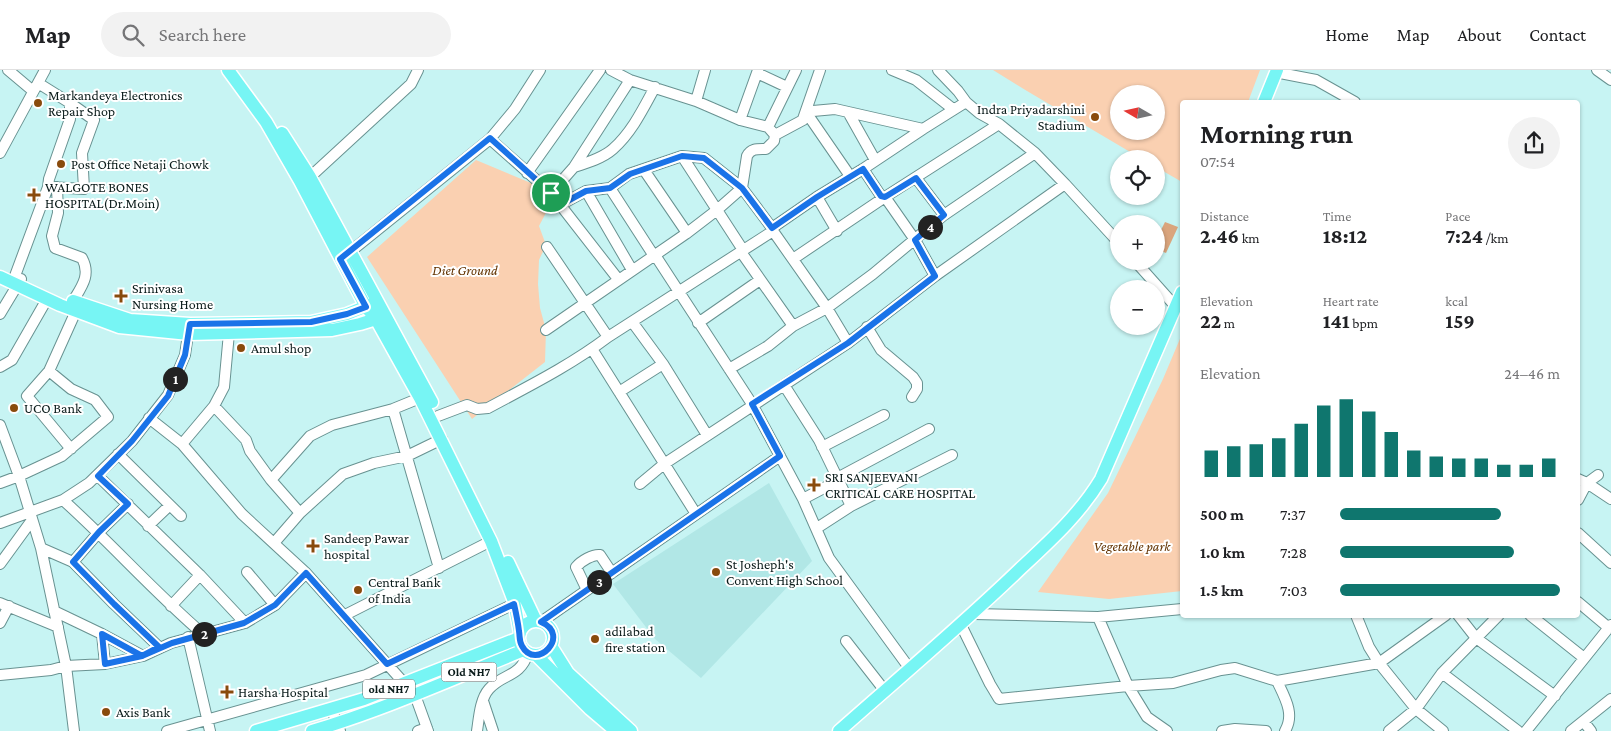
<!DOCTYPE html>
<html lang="en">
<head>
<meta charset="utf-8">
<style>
  :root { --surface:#fff; --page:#f2f2f2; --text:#202124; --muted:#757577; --line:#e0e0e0; --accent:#0f766e }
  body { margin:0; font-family:"Crimson Pro",serif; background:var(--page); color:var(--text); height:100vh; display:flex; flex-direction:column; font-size:19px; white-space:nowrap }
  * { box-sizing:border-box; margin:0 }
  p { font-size:16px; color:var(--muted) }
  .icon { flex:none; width:28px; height:28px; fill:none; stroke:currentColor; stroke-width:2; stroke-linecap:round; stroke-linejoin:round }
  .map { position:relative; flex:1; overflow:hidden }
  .side { position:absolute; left:1180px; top:30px; width:400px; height:518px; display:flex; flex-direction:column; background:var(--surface); border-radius:5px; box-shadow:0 1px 4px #0004 }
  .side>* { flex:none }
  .needle { width:32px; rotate:279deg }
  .fabs { position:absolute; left:1110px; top:15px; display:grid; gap:10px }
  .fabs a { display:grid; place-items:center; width:55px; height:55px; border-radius:50%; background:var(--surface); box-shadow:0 1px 4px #0004; font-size:25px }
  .pin { position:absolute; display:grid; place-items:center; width:42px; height:42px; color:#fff; margin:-21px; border:2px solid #fff; border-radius:50%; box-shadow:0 1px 5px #0007 }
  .km { position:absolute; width:25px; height:25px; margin:-12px; border-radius:50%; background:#222; color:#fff; font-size:14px; line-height:25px; text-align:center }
  .round { display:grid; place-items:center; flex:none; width:52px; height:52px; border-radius:26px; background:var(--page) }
  .overview { display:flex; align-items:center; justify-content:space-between; height:85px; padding:0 20px }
  h1 { font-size:28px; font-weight:700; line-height:38px }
  .metrics { display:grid; grid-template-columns:repeat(3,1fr); gap:8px; height:85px; padding:5px 20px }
  .metrics div { display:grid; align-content:center }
  .metrics b { font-size:21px; font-weight:700 }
  .metrics small { font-size:14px; font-weight:400 }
  .metrics p { font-size:14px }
  .chart { height:140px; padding:10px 20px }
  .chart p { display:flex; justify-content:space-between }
  .chart svg { width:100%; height:90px; margin-top:5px; stroke:var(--accent); stroke-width:6 }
  ul { padding:0 20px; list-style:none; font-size:16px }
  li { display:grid; grid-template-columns:80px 60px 1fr; align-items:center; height:38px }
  li i { height:12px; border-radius:6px; background:var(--accent) }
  header { display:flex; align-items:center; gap:30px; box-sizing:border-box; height:70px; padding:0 25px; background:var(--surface); border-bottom:1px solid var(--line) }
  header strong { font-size:24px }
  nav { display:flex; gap:28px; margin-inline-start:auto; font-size:18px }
  .search { width:350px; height:45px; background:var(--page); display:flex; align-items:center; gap:12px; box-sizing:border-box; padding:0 18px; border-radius:28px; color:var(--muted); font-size:19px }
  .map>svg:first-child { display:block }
  .built { fill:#b1e7e6 }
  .green { fill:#fad0b1; fill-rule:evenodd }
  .water { fill:#daa57d }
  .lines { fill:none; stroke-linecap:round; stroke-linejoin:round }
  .minor-casing { stroke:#689291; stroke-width:12 }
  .major-casing { stroke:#fff; stroke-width:15 }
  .minor { stroke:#fff; stroke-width:10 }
  .major { stroke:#77f5f4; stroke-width:12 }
  .route-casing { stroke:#fff; stroke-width:10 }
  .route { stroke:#1a73e8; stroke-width:6 }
  .poi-dot { fill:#894b0d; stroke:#fff; stroke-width:2 }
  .labels { text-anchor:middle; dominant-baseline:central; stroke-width:4; stroke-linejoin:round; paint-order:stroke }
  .shield { fill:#fff; stroke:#545f5f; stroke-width:1 }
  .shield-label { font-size:12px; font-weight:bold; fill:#0a1b1a }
  .poi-label { font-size:14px; fill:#0a1b1a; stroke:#fff; text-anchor:start }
  .park-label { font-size:14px; font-style:italic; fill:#633300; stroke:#fff }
</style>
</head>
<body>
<header>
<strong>Map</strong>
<div class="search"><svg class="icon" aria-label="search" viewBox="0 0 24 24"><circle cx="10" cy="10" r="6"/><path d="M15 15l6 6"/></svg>Search here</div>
<nav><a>Home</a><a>Map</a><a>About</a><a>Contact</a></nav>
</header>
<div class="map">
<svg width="1611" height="661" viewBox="0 0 1611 661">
  <rect width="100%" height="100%" fill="#c7f4f3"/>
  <!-- built -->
  <path class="built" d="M769 413 812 491 701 608 655 569 613 514Z"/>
  <!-- green -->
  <path class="green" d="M993 0H1260L1248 32H1182V112L1156 97V89H1142L1027 21ZM1119 24H1156V61H1119Z
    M476 90 531 113 549 123 548 139 539 156 546 175 539 190 538 214 540 238 546 260 545 292 472 349 367 187Z
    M1182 264V521L1109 529 1038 522 1108 423 1163 309Z"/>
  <!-- water -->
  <path class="water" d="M1165 152 1178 157 1166 183 1156 179V170Z"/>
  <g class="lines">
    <!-- minor casing -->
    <g class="minor-casing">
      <path id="minor" d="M8 0 33 21
        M611 0 630 10 696 31 740 50 768 57 775 65 774 71 766 79C758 79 751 78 747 86L742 118 772 158 817 127 863 99 923 59 966 32
        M892 0 916 10 953 39
        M938 0 958 21 966 32 979 43 999 54 1035 83 1065 114 1119 173
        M1597 0 1611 10
        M1275 2 1316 10 1355 32
        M757 3 787 17
        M696 31 705 0
        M848 42 875 90
        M808 45 850 106
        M803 49 820 0
        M740 50 758 0
        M768 57 796 0
        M775 65 803 50 813 41 835 39 923 59
        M490 69 551 123 618 209
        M0 83 45 0
        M574 97C587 93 603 88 613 79 632 62 643 39 655 17
        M863 99 881 126 885 127 915 170 935 206
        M644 100 687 163
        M527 103 600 0
        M310 107 411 14 418 0
        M916 108 944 145
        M51 117 84 119 82 83 94 50 70 33
        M57 117 58 143 52 166 55 178 82 188C91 205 82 216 73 231
        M610 118 654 186
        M586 121 632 200
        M551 123 574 97 630 10
        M817 127 837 161
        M549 138 560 135 586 121 610 118 629 104 682 86 704 88 742 118 717 140 743 180
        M773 161 827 238 848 273
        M547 177 608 267
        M741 182 793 256
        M655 185 752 334 803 429 829 488 910 599
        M345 186 490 69 515 39 540 0
        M793 189 885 127 999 54
        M1135 191 1176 237
        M12 214 48 117 49 109 70 49V33L38 13
        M0 244 21 209
        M633 253 663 294 707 365
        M698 253 760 210
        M867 257 881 280 913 307 917 313V319L912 327
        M546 260 687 163 717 140 682 86
        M592 279 696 444
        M0 297 12 290 47 229
        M729 299 768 276 793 256 827 238 873 204 944 145 1035 83
        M784 315 819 370 851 436
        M619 322 663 294
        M214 336 224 317 229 263
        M393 339 439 498
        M438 346 467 335 477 339 488 338C529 316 571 295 608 267L773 161 772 158
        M149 348 182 374 242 444 306 503 404 613
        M0 355 19 406 41 478 66 596 74 661
        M182 374 214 336 246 370 250 381 271 410 300 443
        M822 377 884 345
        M71 379 27 326 49 301 76 241
        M118 384 181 446
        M98 406 200 505 245 553
        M1578 409 1587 413 1611 429
        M271 410 310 366 332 355 393 339 420 328
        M0 413 19 406 62 386 108 347 95 330 71 319 49 301
        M640 414 664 394 848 273 935 206 1065 114
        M803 429 839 410 841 406 929 359
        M63 430C111 473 154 522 203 564
        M1578 430 1587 413 1598 405
        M0 453 63 430 89 413 132 371 168 325 185 285 189 257
        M148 456 169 436
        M817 458 851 436 952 385
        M1578 463 1611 493
        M274 473 300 443 343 404 374 393 407 386 442 369
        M41 478 73 492 114 534 159 577
        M73 492 99 462 128 434
        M0 494 32 450
        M587 520 576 497C581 491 593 484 600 485L612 503
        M1578 532 1609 558
        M0 533 58 557
        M275 535 306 503
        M171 536 200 505
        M54 541 102 564 143 586
        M974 544 1098 547 1182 539
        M345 545 491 471
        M1356 545 1369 577 1379 593 1416 639 1443 661
        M1458 545 1476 568 1555 626
        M1530 545 1584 588
        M1098 547 1128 616 1147 647 1167 661
        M541 552 780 386
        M0 553 9 536
        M961 555 990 614 999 629 1128 616 1173 613 1221 600 1235 598 1277 611 1379 593 1446 545
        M102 564 105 594
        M188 567 210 661
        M846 571 885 621
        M1442 603 1518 661
        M0 605 51 600 66 596 105 594 143 586 171 573 245 553 275 535 247 502
        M1277 611C1285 628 1295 644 1285 661
        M415 625 428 661
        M483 631 493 661
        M331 638 340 661
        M1584 652 1591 661
        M167 661 366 605 514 534
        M418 661 427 658
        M477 661C479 648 480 629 489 619 503 603 520 608 528 583
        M1222 661 1235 659 1266 661
        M1389 661 1416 639 1442 603 1499 545
        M1526 661 1611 555
        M1571 661 1611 629"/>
    </g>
    <!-- major casing -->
    <g class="major-casing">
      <path id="major" d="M228 0 266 52 300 111 366 237 376 249 420 328 491 471 514 531 520 563
        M1264 32 1277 0
        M282 63 310 107 432 332
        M0 207 60 235 119 257 189 264 332 260 360 254 376 249 382 245
        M73 231 130 250 190 254 311 252 347 244 372 234
        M508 492 536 551
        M519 568a17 17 0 1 1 34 0a17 17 0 1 1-34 0Z
        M551 576 568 603 631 661
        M536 585 590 639 616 661
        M256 661 364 629 519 568
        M312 661C384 640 454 608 524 580
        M839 661C900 607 962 555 1020 499 1050 471 1080 444 1101 409L1182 222"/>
    </g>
    <!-- minor -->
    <use href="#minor" class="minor"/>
    <!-- major -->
    <use href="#major" class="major"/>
  </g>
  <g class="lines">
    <!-- route casing -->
    <g class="route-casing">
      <path id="route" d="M551 123 490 68 340 189 366 237 347 244 311 252 190 254 185 285 168 326 132 371 98 406 128 434 99 462 73 492 114 534 159 577 142 586 105 594 102 564 142 586 172 573 244 553 275 535 306 503 387 594 514 534C516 543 518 552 519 561 520 567 519 571 522 576 536 602 572 565 541 552L780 386 752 334 848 273 935 206 915 170 944 145 916 108 885 127 881 126 863 99 817 127 772 158 742 118 704 88 682 86 630 104 610 118 586 121 560 135 551 123"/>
    </g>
    <!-- route -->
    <use href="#route" class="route"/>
  </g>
  <!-- markers -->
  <g class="poi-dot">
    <circle cx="38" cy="33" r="5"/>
    <circle cx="1095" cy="47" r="5"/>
    <circle cx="61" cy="94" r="5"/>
    <path d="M31.5 117.5h5v5h5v5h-5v5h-5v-5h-5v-5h5z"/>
    <path d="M118.5 218.5h5v5h5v5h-5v5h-5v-5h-5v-5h5z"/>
    <circle cx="241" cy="278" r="5"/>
    <circle cx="14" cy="338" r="5"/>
    <path d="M811.5 407.5h5v5h5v5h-5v5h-5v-5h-5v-5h5z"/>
    <path d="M310.5 468.5h5v5h5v5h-5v5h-5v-5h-5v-5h5z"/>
    <circle cx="716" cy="502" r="5"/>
    <circle cx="358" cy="520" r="5"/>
    <circle cx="595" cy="569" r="5"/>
    <path d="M224.5 614.5h5v5h5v5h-5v5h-5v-5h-5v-5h5z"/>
    <circle cx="106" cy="642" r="5"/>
  </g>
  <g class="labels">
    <!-- shield labels -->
    <g class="shield">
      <rect x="441.5" y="592.5" width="55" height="19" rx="4"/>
      <rect x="363" y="609.5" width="52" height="19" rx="4"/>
    </g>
    <g class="shield-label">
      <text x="469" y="602">Old NH7</text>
      <text x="389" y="619">old NH7</text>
    </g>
    <!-- poi labels -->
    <g class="poi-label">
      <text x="48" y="25">Markandeya Electronics<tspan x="48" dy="16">Repair Shop</tspan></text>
      <text x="1085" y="39" text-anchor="end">Indra Priyadarshini<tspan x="1085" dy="16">Stadium</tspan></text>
      <text x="71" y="94">Post Office Netaji Chowk</text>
      <text x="45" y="117">WALGOTE BONES<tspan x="45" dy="16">HOSPITAL(Dr.Moin)</tspan></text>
      <text x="132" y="218">Srinivasa<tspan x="132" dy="16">Nursing Home</tspan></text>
      <text x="251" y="278">Amul shop</text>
      <text x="24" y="338">UCO Bank</text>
      <text x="825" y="407">SRI SANJEEVANI<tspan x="825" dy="16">CRITICAL CARE HOSPITAL</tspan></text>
      <text x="324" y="468">Sandeep Pawar<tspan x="324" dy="16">hospital</tspan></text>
      <text x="726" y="494">St Josheph's<tspan x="726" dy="16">Convent High School</tspan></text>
      <text x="368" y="512">Central Bank<tspan x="368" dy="16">of India</tspan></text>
      <text x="605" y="561">adilabad<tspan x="605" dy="16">fire station</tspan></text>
      <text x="238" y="622">Harsha Hospital</text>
      <text x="116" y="642">Axis Bank</text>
    </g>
    <!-- park labels -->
    <g class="park-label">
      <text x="465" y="200">Diet Ground</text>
      <text x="1132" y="476">Vegetable park</text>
    </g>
  </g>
</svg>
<div class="fabs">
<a><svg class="needle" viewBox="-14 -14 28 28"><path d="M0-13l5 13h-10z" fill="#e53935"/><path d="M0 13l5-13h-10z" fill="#757577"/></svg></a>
<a><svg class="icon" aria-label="locate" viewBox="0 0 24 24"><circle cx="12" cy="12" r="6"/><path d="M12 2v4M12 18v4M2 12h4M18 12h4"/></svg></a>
<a>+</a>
<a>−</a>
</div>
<div class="pin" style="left:551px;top:123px;background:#1e9e55"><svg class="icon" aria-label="arrive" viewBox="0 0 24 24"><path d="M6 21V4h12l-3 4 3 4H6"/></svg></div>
<b class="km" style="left:175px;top:309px">1</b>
<b class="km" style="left:204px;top:564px">2</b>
<b class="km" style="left:599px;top:512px">3</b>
<b class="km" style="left:930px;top:157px">4</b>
<section class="side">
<div class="overview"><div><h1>Morning run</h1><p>07:54</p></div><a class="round"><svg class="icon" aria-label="share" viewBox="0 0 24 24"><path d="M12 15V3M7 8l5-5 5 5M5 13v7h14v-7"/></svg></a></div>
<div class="metrics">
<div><p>Distance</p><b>2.46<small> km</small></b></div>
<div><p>Time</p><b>18:12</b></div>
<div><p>Pace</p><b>7:24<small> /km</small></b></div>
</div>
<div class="metrics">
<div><p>Elevation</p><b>22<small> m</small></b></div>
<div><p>Heart rate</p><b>141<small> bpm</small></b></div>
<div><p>kcal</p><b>159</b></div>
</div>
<div class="chart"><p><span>Elevation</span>24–46 m</p>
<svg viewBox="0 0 160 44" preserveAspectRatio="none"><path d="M5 44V31M15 44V29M25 44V28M35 44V25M45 44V18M55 44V9M65 44V6M75 44V12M85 44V22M95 44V31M105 44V34M115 44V35M125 44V35M135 44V38M145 44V38M155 44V35"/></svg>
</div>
<ul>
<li><b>500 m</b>7:37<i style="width:73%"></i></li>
<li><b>1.0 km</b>7:28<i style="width:79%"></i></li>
<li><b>1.5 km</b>7:03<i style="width:100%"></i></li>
</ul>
</section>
</div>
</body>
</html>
